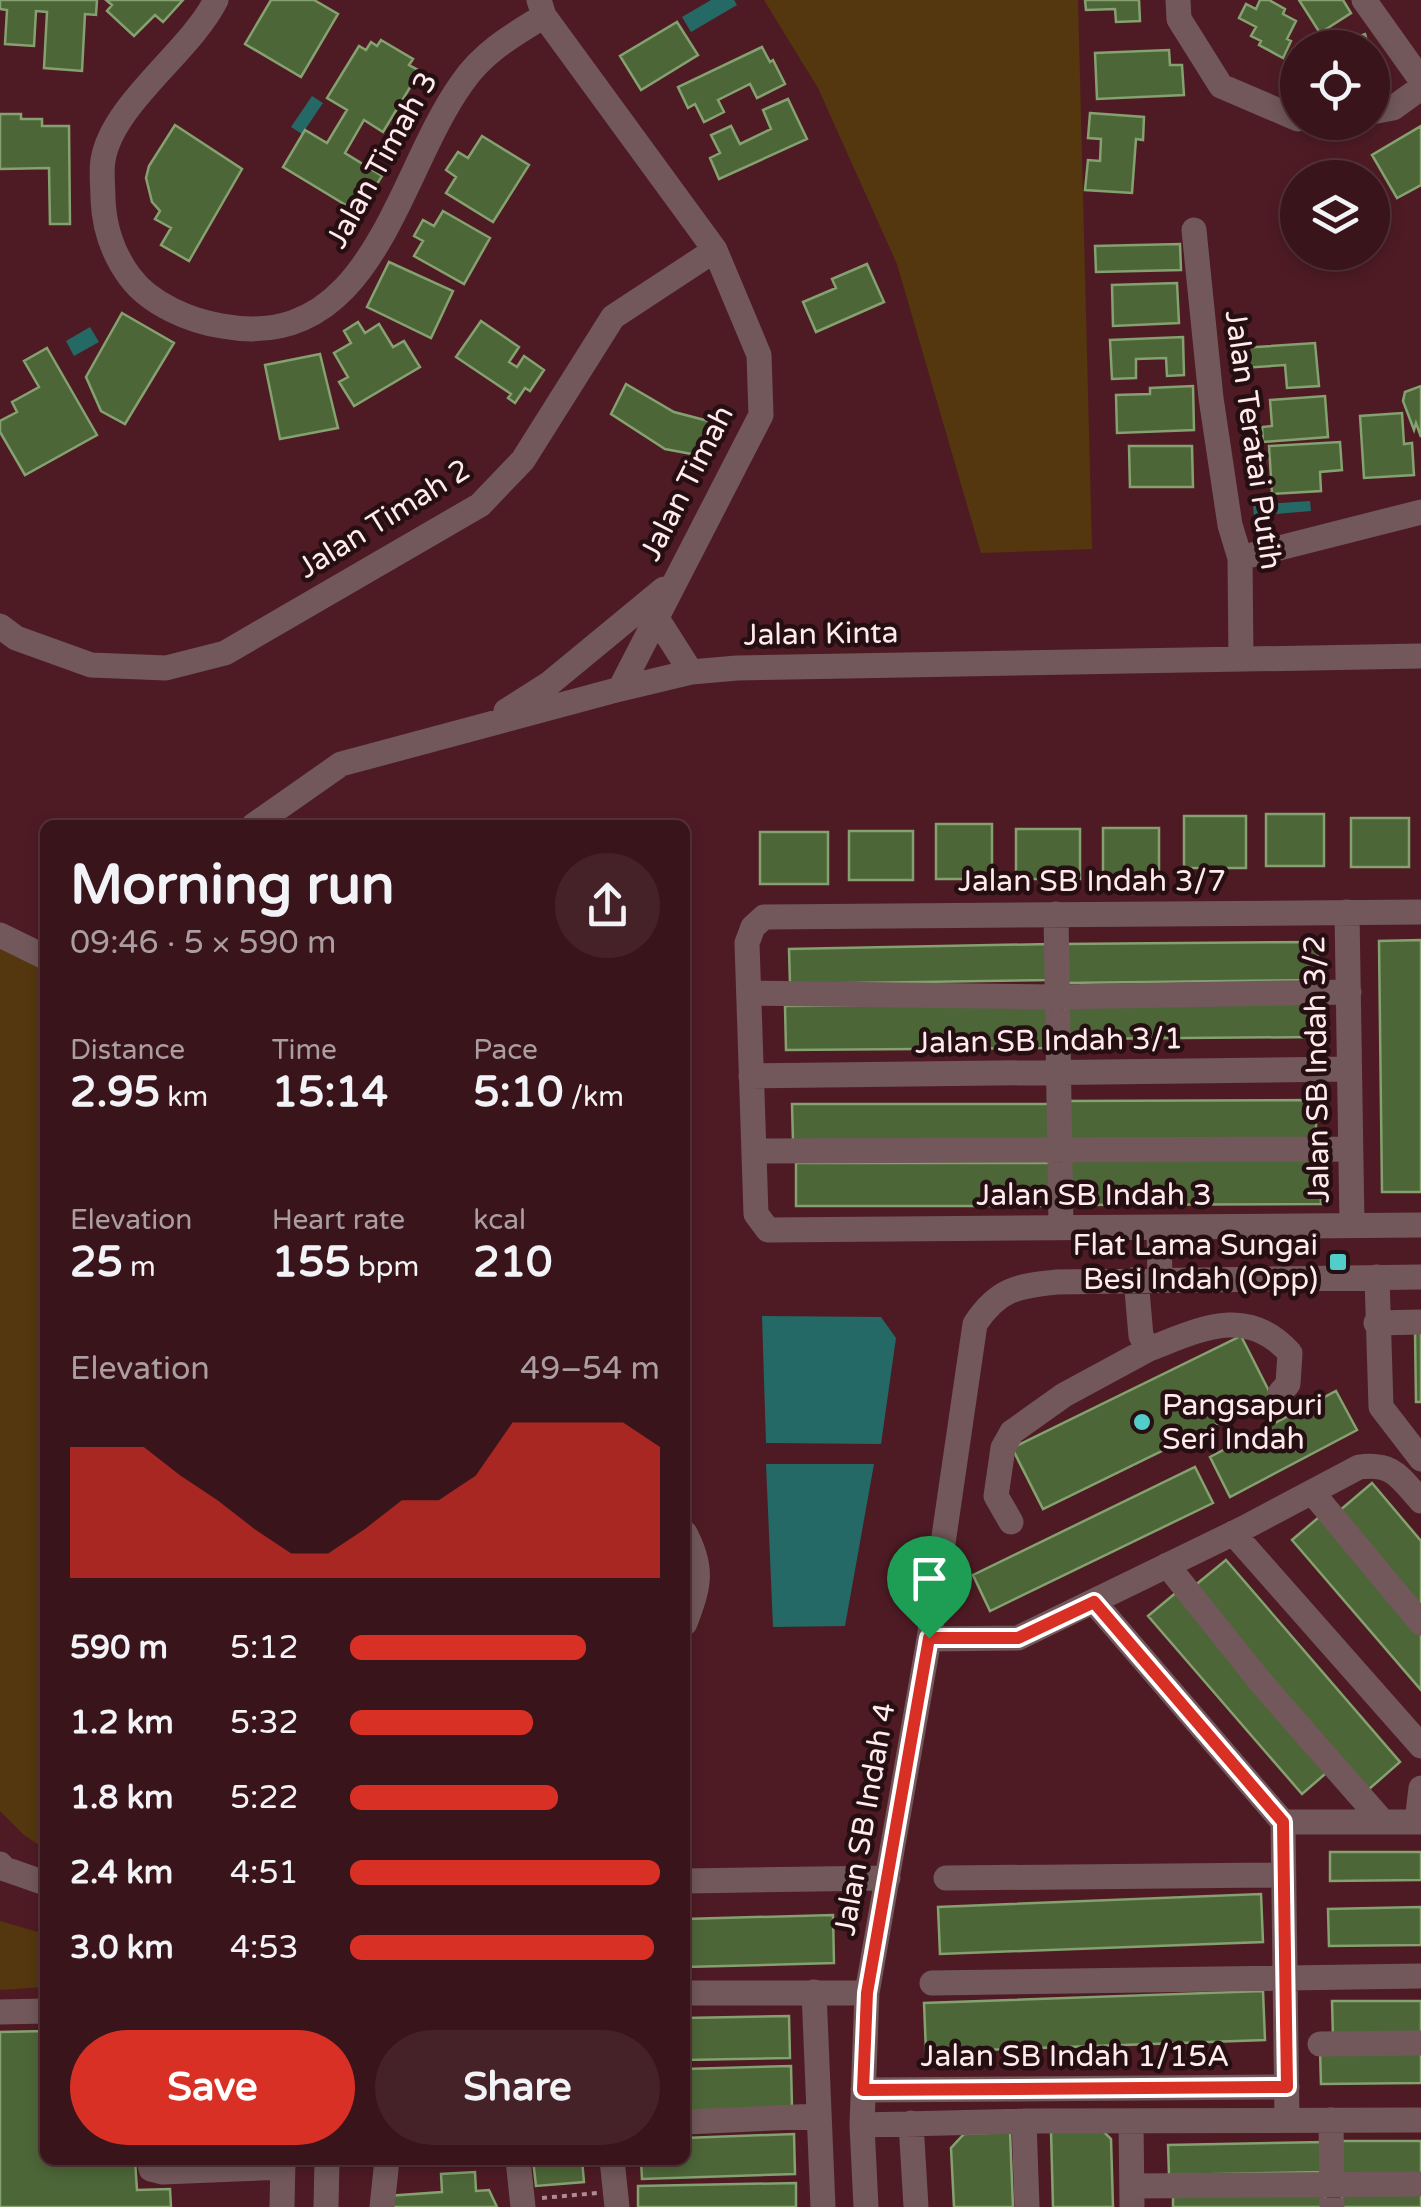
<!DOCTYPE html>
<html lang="en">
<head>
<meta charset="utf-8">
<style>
  :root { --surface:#3a141b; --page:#452128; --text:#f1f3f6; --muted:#ab9ea3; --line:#54333a; --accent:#d93025 }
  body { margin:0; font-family:"Varela Round",sans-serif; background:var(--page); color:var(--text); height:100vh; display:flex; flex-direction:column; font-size:38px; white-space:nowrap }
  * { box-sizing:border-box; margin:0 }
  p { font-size:32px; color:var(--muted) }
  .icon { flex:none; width:55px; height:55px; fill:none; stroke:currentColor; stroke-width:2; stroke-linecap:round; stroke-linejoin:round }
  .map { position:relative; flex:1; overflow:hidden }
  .details { position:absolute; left:40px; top:820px; width:650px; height:1345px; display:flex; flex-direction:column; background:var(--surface); border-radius:15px; box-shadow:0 5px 15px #0003,0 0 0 2px var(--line) }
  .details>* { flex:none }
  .fabs { position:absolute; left:1280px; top:30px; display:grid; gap:20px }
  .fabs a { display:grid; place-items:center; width:110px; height:110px; border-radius:50%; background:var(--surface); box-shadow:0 5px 15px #0003,0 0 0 2px var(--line); font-size:50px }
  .pin { position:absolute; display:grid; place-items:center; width:85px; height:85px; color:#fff; margin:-102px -42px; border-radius:50% 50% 50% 0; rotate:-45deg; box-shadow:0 0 10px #0007 }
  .pin .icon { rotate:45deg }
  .round { display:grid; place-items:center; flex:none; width:105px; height:105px; border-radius:52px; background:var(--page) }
  .summary { display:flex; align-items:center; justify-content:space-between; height:170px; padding:0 30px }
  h1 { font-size:55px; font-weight:700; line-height:75px }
  .stats { display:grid; grid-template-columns:repeat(3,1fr); gap:15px; height:170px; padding:10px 30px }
  .stats div { display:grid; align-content:center }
  .stats b { font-size:42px; font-weight:700 }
  .stats small { font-size:28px; font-weight:400 }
  .stats p { font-size:28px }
  .chart { height:280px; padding:20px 30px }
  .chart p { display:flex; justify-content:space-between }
  .chart svg { width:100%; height:180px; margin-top:10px; fill:var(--accent); opacity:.7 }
  .action { display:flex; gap:20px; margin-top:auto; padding:20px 30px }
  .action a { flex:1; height:115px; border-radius:60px; background:var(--accent); color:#fff; font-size:40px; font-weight:700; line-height:115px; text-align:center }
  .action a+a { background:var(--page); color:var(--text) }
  ul { padding:0 30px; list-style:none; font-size:32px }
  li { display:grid; grid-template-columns:160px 120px 1fr; align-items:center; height:75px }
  li i { height:25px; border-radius:12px; background:var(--accent) }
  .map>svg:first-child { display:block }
  .green { fill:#54370e }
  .water { fill:#246966 }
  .building { fill:#4d6638; stroke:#85a170; stroke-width:2.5 }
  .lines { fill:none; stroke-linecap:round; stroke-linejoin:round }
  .path { stroke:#ae8c91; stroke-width:4; stroke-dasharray:5 5; stroke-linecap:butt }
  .minor { stroke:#72585a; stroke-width:25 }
  .route-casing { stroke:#fff; stroke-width:20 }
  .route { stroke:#d93025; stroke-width:12 }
  .poi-dot { fill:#53cdc9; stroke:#250f12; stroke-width:4 }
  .labels { text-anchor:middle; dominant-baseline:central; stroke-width:9; stroke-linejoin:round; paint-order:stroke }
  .street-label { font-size:30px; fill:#ffeaec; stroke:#250f12 }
  .poi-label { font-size:30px; fill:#ffeaec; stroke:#250f12; text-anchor:end }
</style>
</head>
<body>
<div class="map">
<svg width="1421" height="2207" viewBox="0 0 1421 2207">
  <rect width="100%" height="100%" fill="#4e1b24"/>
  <!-- green -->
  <path class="green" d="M764 0H1078L1092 549 981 553 897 264 818 88Z
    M0 941 45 963V1849L24 1835 0 1811Z
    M0 1921 45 1934V1987L0 1990Z"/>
  <!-- water -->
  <path class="water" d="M711 0H734L737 5 691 32 682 17Z
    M312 96 323 103 302 134 291 127Z
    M90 327 99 342 74 356 66 341Z
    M1310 501 1311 511 1254 516 1253 505Z
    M762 1316 881 1317 896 1338 881 1444 766 1443Z
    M766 1464H874L845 1626 773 1627Z"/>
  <!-- building -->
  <path class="building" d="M0 0H97L96 15 85 14 82 71 44 68 47 12 36 11 34 46 5 44 7 10 0 9Z
    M106 0H183L163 22 155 15 134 36 107 11 112 5Z
    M271 0H314L338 14 301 77 245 44Z
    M1085 0H1139L1140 21 1116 22 1115 9 1086 10Z
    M1260 0H1269L1285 9 1283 14 1296 21 1287 39 1291 41 1283 58 1259 45 1261 41 1251 36 1256 27 1239 18 1246 4 1256 9Z
    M1299 0H1343L1351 13 1320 33Z
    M677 22 698 55 641 90 620 56Z
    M1365 34 1369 48H1324Z
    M381 40 413 59 409 65 420 71 383 132 364 120 345 153 382 176 359 213 283 167 305 130 327 143 347 110 327 98 359 46 366 50 371 42 377 46Z
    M762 47 770 62 773 60 785 84 757 98 750 84 718 100 724 112 704 122 695 104 688 108 678 87Z
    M1169 50 1170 65H1182L1184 95 1097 99 1095 53Z
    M788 99 807 139 719 179 710 158 720 153 711 135 731 126 740 144 771 129 763 110Z
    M1090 113 1144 117 1143 140 1136 139 1132 193 1085 190 1088 160 1100 161 1101 139 1088 138Z
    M0 114H21V119H42V126H69L70 224H50L49 168 0 169Z
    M175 125 242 169 189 261 161 245 171 228 155 219 160 211 152 202 146 178 149 166Z
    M1421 126V185L1397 198 1372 155Z
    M482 136 529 165 493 222 446 193 456 177 446 170 458 152 468 158Z
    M443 211 490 238 464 284 414 256 423 241 414 236 423 220 434 226Z
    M1180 244 1181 270 1096 272 1095 246Z
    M389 262 453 291 431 338 367 307Z
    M867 264 884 302 816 332 803 302 836 288 832 279Z
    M1177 283 1179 323 1113 326 1112 285Z
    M122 313 174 343 125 424 101 411 86 377Z
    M481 321 519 347 509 362 517 367 524 356 544 370 530 391 525 388 515 403 508 398 511 394 456 357Z
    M358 322 365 333 379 324 393 347 404 341 420 367 354 406 339 382 348 377 334 353 351 343 344 331Z
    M1183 337 1184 375 1167 376 1166 358 1136 359V378L1112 379 1110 340Z
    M1315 343 1319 386 1287 388 1285 365 1242 368 1241 348Z
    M47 348 97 435 25 475 0 432V421L17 412 12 402 39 387 24 361Z
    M320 354 338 428 280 439 265 365Z
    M626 384 674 412 716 423 713 458 665 449 611 414Z
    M1193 386 1194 430 1117 433 1116 395 1150 394V388Z
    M1421 386V437L1416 423 1414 430 1403 401 1405 392Z
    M1325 396 1328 437 1263 442 1262 427 1272 426 1270 400Z
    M1402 413 1404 444 1412 443 1414 475 1364 478 1360 416Z
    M1340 442 1342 470 1320 472 1321 491 1272 494 1269 446Z
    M1129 446H1192L1193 487H1130Z
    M1266 814H1324V866H1266Z
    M1184 816H1246V868H1184Z
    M1351 818H1409V867H1351Z
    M936 824H992V879H936Z
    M1103 828H1159V876H1103Z
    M1016 829H1080V879H1016Z
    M849 831H913V880H849Z
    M760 832H828V884H760Z
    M1421 940V1192H1382L1379 941Z
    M1318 942V980L1062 983 1061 944Z
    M1050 944 1051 980 790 984 789 949Z
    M1318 1000V1037L1066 1039 1065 1002Z
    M1049 1004V1048L786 1050 785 1006Z
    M1316 1100V1141L1064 1142V1101Z
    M792 1104H1051V1142L793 1143Z
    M1320 1159 1321 1204 1065 1205 1064 1160Z
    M796 1163H1051V1206H796Z
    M1415 1330H1421V1402H1416Z
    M1241 1336 1272 1397 1043 1509 1012 1448Z
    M1336 1391 1357 1430 1230 1497 1210 1457Z
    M1195 1467 1213 1503 990 1611 973 1575Z
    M1372 1483 1421 1541V1609L1338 1512Z
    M1325 1512 1421 1625V1690L1292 1540Z
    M1226 1560 1400 1762 1368 1790 1193 1587Z
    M1178 1591 1332 1768 1302 1794 1148 1616Z
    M1330 1852H1421V1880L1330 1881Z
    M1261 1894 1263 1942 940 1954 938 1907Z
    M1421 1907V1945L1329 1946 1328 1909Z
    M833 1915 834 1963 685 1967V1919Z
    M1263 1991 1265 2040 926 2052 924 2003Z
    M1332 2001H1421V2037L1333 2038Z
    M789 2016 790 2058 685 2060V2018Z
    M45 2031V2160H135L137 2190 170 2189 171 2207H0V2032Z
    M1421 2049V2083L1321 2084 1320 2050Z
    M791 2066 792 2108 685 2111V2069Z
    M1100 2128 1111 2139 1113 2207H1053L1051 2131Z
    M1010 2132 1013 2207H954L951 2148 964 2134Z
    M794 2134 795 2174 642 2179 641 2160H685V2138Z
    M1342 2141H1421V2176H1342Z
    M1325 2142 1326 2172 1169 2175 1168 2145Z
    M533 2160H582L584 2182 536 2186Z
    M475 2172 476 2191 489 2190 497 2207H388L387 2196 442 2192 441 2174Z
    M796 2183V2207H638V2186Z
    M1325 2192V2207H1173V2193Z
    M1421 2193V2207H1342V2194Z"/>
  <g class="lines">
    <!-- path -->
    <path class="path" d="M542 2198 597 2193"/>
    <!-- minor -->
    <path class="minor" d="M216 0C190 52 112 104 103 160 101 172 103 187 103 199 104 226 113 254 130 277 150 304 190 321 222 326 373 354 396 175 462 83 483 52 513 35 544 16
      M539 0 544 16 715 250 759 355 761 415 620 689
      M1178 0 1179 19 1221 86 1298 119
      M1364 0 1421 80
      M1372 112 1393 108 1421 88
      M1194 230 1211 398 1230 525 1240 558 1241 659
      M1240 558 1421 512
      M656 617 691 672
      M0 626 16 638 91 665 166 668 225 653 480 505 523 460 613 317 715 250
      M506 711 550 683 664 589
      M254 825 341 764 620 689 691 672 737 668 1421 656
      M1347 912 1352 1225
      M1421 912 764 917 753 927 747 943 756 1214 768 1230 1421 1225
      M1056 914 1061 1227
      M0 935 45 957
      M749 993 1056 997 1349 992
      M751 1076 1348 1069
      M754 1151 1350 1149
      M1159 1229 1160 1280
      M1377 1277 1381 1407 1421 1459
      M1136 1279 1141 1336 1149 1349C1201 1329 1247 1305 1290 1353L1288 1384 1280 1393
      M1376 1323 1421 1322
      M1312 1492 1421 1623
      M1011 1522 996 1496 1003 1448 1012 1432 1064 1395 1149 1349
      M685 1533C704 1569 699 1586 685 1623
      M1233 1533 1421 1746
      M1167 1565 1263 1685 1383 1822
      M1094 1602 1283 1822 1287 2120
      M929 1639 1018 1638 1242 1529 1359 1467C1393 1462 1400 1478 1421 1501
      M1283 1822H1421
      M1417 1822 1421 1788
      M0 1864 5 1869 45 1883
      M946 1878 1283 1875
      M685 1881 888 1878
      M932 1983 1421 1976
      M814 1992 823 2207
      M685 1993H867
      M0 2012 45 2011
      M1320 2044 1421 2043
      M863 2090 1287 2087
      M1331 2120 1332 2207
      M1024 2121 1027 2207
      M1131 2121 1132 2207
      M685 2122 819 2116
      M911 2123 916 2207
      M862 2125 1024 2121 1421 2120
      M149 2160 151 2169 163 2172 283 2167
      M518 2160 523 2207
      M612 2160 617 2207
      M1132 2186 1421 2184
      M282 2207 283 2160
      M326 2207 327 2160
      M382 2207 387 2160
      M866 2207 862 2125 867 1993 929 1639 975 1324C998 1289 1017 1286 1057 1282L1421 1277"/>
  </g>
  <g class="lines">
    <!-- route casing -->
    <g class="route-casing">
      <path id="route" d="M1094 1602 1283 1822 1287 2087 863 2090 867 1993 929 1638H1018Z"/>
    </g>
    <!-- route -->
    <use href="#route" class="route"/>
  </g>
  <!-- markers -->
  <g class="poi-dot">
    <rect x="1328" y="1252" width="20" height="20" rx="5"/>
    <circle cx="1142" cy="1422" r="10"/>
  </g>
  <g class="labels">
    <!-- street labels -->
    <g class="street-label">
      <text transform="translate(382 160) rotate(-61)">Jalan Timah 3</text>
      <text transform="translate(1253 440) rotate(82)">Jalan Teratai Putih</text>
      <text transform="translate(687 483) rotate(-63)">Jalan Timah</text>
      <text transform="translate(384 519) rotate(-32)">Jalan Timah 2</text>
      <text transform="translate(821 634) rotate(-1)">Jalan Kinta</text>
      <text x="1092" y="881">Jalan SB Indah 3/7</text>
      <text transform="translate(1049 1041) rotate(-1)">Jalan SB Indah 3/1</text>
      <text transform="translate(1317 1069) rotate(-91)">Jalan SB Indah 3/2</text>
      <text x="1094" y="1195">Jalan SB Indah 3</text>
      <text transform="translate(865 1819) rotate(-80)">Jalan SB Indah 4</text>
      <text x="1075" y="2056">Jalan SB Indah 1/15A</text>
    </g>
    <!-- poi labels -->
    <g class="poi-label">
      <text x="1318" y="1245">Flat Lama Sungai<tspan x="1318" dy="34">Besi Indah (Opp)</tspan></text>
      <text x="1162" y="1405" text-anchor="start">Pangsapuri<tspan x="1162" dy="34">Seri Indah</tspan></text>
    </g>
  </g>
</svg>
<div class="fabs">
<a><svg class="icon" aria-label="locate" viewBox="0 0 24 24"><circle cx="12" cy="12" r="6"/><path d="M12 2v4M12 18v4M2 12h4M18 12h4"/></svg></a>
<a><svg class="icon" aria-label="layers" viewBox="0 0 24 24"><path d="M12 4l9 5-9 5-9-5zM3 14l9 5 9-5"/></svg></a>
</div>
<div class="pin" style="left:929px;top:1638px;background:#1e9e55"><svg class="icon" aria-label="arrive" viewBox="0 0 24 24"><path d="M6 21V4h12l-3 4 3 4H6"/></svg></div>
<section class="details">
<div class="summary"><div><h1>Morning run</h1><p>09:46 · 5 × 590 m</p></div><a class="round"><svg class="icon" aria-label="share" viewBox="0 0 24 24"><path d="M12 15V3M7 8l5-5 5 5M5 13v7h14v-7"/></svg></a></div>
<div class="stats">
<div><p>Distance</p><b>2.95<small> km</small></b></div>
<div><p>Time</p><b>15:14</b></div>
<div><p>Pace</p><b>5:10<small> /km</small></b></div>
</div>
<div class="stats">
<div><p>Elevation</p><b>25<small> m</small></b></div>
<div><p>Heart rate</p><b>155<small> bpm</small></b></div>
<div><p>kcal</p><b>210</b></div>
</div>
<div class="chart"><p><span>Elevation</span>49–54 m</p>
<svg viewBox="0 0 160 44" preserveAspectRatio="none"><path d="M0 44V12L10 12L20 12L30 19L40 25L50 32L60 38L70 38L80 32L90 25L100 25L110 19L120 6L130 6L140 6L150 6L160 12V44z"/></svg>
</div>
<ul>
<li><b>590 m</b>5:12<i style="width:76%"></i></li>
<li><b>1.2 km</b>5:32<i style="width:59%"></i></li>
<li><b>1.8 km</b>5:22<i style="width:67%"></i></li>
<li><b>2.4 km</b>4:51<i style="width:100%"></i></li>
<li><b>3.0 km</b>4:53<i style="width:98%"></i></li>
</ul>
<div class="action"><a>Save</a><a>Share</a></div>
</section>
</div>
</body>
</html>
